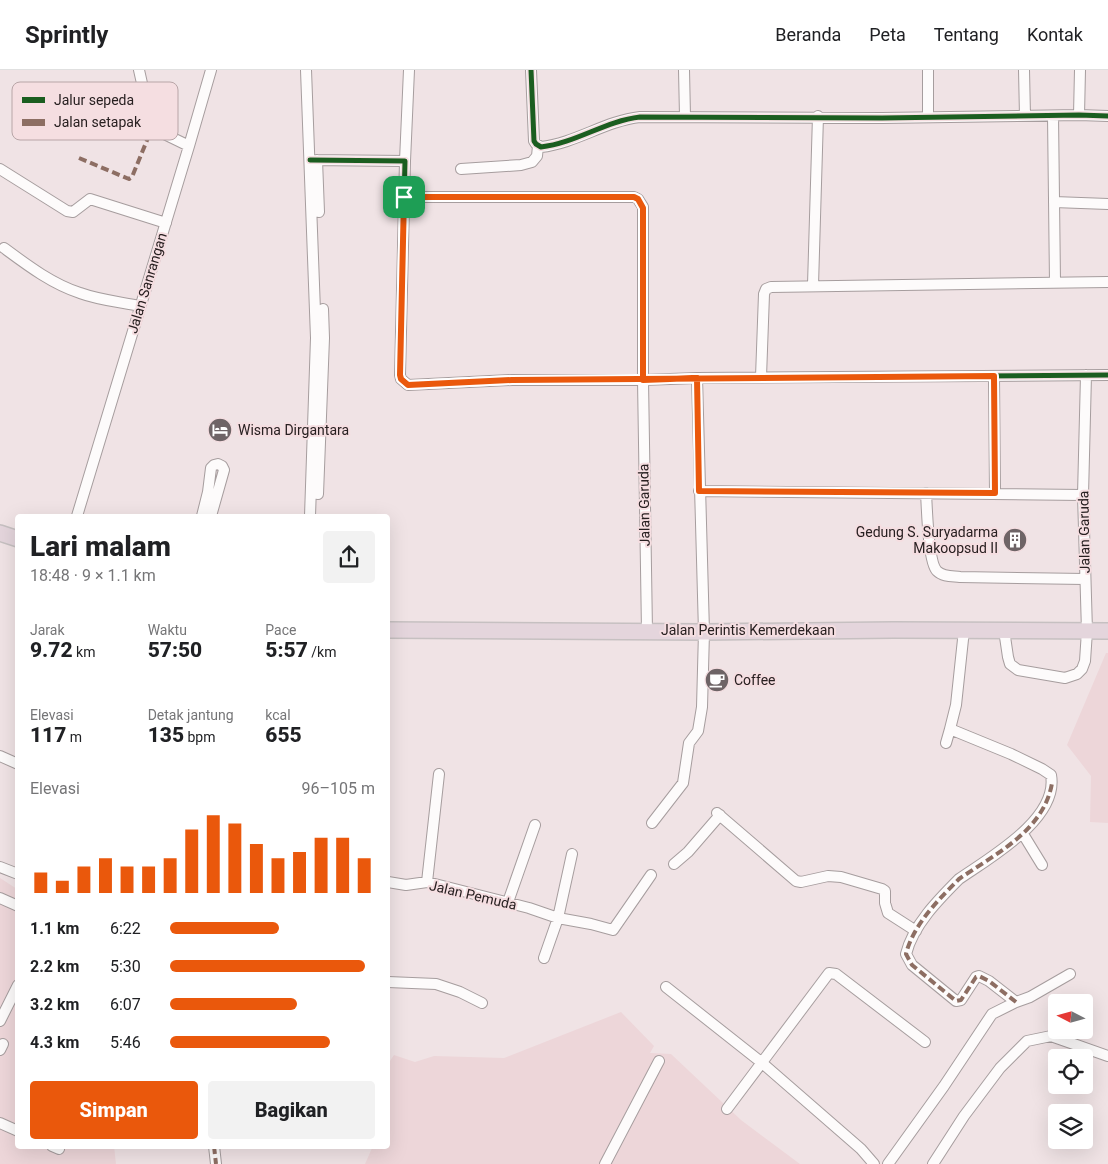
<!DOCTYPE html>
<html lang="id">
<head>
<meta charset="utf-8">
<style>
  :root { --surface:#fff; --page:#f2f2f2; --text:#202124; --muted:#757577; --line:#e0e0e0; --accent:#ea580c }
  body { margin:0; font-family:Roboto,sans-serif; background:var(--page); color:var(--text); height:100vh; display:flex; flex-direction:column; font-size:19px; white-space:nowrap }
  * { box-sizing:border-box; margin:0 }
  p { font-size:16px; color:var(--muted) }
  .icon { flex:none; width:28px; height:28px; fill:none; stroke:currentColor; stroke-width:2; stroke-linecap:round; stroke-linejoin:round }
  .map { position:relative; flex:1; overflow:hidden }
  .sheet { position:absolute; left:15px; top:444px; width:375px; height:635px; display:flex; flex-direction:column; background:var(--surface); border-radius:5px; box-shadow:0 5px 20px #0002 }
  .sheet>* { flex:none }
  .needle { width:32px; rotate:276deg }
  .tools { position:absolute; left:1048px; top:924px; display:grid; gap:10px }
  .tools a { display:grid; place-items:center; width:45px; height:45px; border-radius:5px; background:var(--surface); box-shadow:0 5px 20px #0002; font-size:25px }
  .pin { position:absolute; display:grid; place-items:center; width:42px; height:42px; color:#fff; margin:-21px; border-radius:10px; box-shadow:0 2px 8px #0006 }
  .round { display:grid; place-items:center; flex:none; width:52px; height:52px; border-radius:5px; background:var(--page) }
  .headline { display:flex; align-items:center; justify-content:space-between; height:85px; padding:0 15px }
  h1 { font-size:28px; font-weight:800; line-height:38px }
  .stats { display:grid; grid-template-columns:repeat(3,1fr); gap:8px; height:85px; padding:5px 15px }
  .stats div { display:grid; align-content:center }
  .stats b { font-size:21px; font-weight:800 }
  .stats small { font-size:14px; font-weight:400 }
  .stats p { font-size:14px }
  .chart { height:140px; padding:10px 15px }
  .chart p { display:flex; justify-content:space-between }
  .chart svg { width:100%; height:90px; margin-top:5px; stroke:var(--accent); stroke-width:6 }
  .button { display:flex; gap:10px; margin-top:auto; padding:10px 15px }
  .button a { flex:1; height:58px; border-radius:5px; background:var(--accent); color:#fff; font-size:20px; font-weight:800; line-height:58px; text-align:center }
  .button a+a { background:var(--page); color:var(--text) }
  ul { padding:0 15px; list-style:none; font-size:16px }
  li { display:grid; grid-template-columns:80px 60px 1fr; align-items:center; height:38px }
  li i { height:12px; border-radius:6px; background:var(--accent) }
  header { display:flex; align-items:center; gap:30px; box-sizing:border-box; height:70px; padding:0 25px; background:var(--surface); border-bottom:1px solid var(--line) }
  header strong { font-size:24px }
  nav { display:flex; gap:28px; margin-inline-start:auto; font-size:18px }
  .map>svg:first-child { display:block }
  .built { fill:#edd6d9 }
  .lines { fill:none; stroke-linecap:round; stroke-linejoin:round }
  .minor-casing { stroke:#a69d9e; stroke-width:12 }
  .highway-casing { stroke:#c6c0c1; stroke-width:18 }
  .minor { stroke:#fdfbfb; stroke-width:10 }
  .highway { stroke:#e4d5dc; stroke-width:15 }
  .quiet { stroke:#8d6e63; stroke-width:4; stroke-dasharray:8 4; stroke-linecap:butt }
  .cycleway-casing { stroke:#f5dee1; stroke-width:8 }
  .cycleway { stroke:#1b5e20; stroke-width:5 }
  .route-casing { stroke:#fff; stroke-width:10 }
  .route { stroke:#ea580c; stroke-width:6 }
  .labels { text-anchor:middle; dominant-baseline:central; stroke-width:4; stroke-linejoin:round; paint-order:stroke }
  .street-label { font-size:14px; fill:#282021; stroke:#f5dee1 }
  .poi-label { font-size:14px; fill:#282021; stroke:#f5dee1; text-anchor:start }
  .key { fill:#f5dee1; stroke:#b8a5a7; stroke-width:1 }
  .key-label { font-size:14px; fill:#282021 }
</style>
</head>
<body>
<header>
<strong>Sprintly</strong>
<nav><a>Beranda</a><a>Peta</a><a>Tentang</a><a>Kontak</a></nav>
</header>
<div class="map">
<svg width="1108" height="1094" viewBox="0 0 1108 1094">
  <rect width="100%" height="100%" fill="#f0e3e5"/>
  <!-- built -->
  <path class="built" d="M1106 583H1108V753L1090 752 1091 706 1067 675Z
    M0 808 17 819 18 1076H114L116 1094H0Z
    M621 942 654 976 650 983 671 984 741 1050 800 1094H365L373 1076H388V994L394 985 415 992 434 986 504 988Z"/>
  <g class="lines">
    <!-- minor casing -->
    <g class="minor-casing">
      <path id="minor" d="M306 0 316 268 310 446
        M531 0 534 71 536 74 541 77C576 73 605 51 640 47L882 48 1079 45 1108 46
        M684 0 685 46
        M928 0V47
        M1024 0 1025 46
        M1079 45 1080 0
        M1053 46 1055 212
        M189 76 211 0
        M310 90 405 91 400 305 401 309 408 315 512 310H643L697 308 1108 305
        M317 90 319 142
        M405 91 409 0
        M0 99 67 141 73 142 90 129 166 153
        M461 99 521 95 532 92 537 86 538 76
        M404 127H634L638 129 643 137V310L647 561
        M1054 132 1108 134
        M4 178C27 195 52 214 80 223 99 230 120 232 140 236
        M813 215 818 46
        M994 306 995 423
        M761 307 764 224 766 219 771 217 1108 212
        M699 421 1083 425
        M926 423C927 438 928 492 937 501 943 507 953 506 960 507L1085 509
        M318 424 324 268 323 239
        M77 446 189 76 152 58 139 0
        M202 446 208 422 211 398 214 395 218 394 222 396 224 400 211 446
        M964 560 956 635 950 659 1011 684 1042 699 1051 705C1059 749 989 788 959 809 939 829 913 855 906 884L912 895 956 931 961 930 976 907 979 906 989 911 1016 932
        M1004 560 1008 587 1010 594 1018 600 1065 608 1077 604 1082 599 1085 591 1087 561 1083 425 1086 305
        M946 673 950 659
        M0 686 18 694
        M717 743 796 811 801 812 828 806 841 807 882 819 885 821V833L888 843 916 861
        M652 753 683 713 689 673 698 661 702 637 704 562 697 308
        M1023 764 1042 795
        M674 794 688 782 720 745
        M0 797 18 804
        M388 812 406 815 427 812 529 838 558 848 591 854 613 860 651 805
        M427 812 439 704
        M0 828 18 836
        M508 832 535 755
        M544 888 558 848 572 784
        M388 912 436 914 460 922 482 933
        M666 917 761 992 861 1079 874 1094
        M0 951 18 915
        M0 980 3 974
        M727 1039 829 903 836 904 925 972
        M0 1053 18 1061
        M52 1076 59 1079
        M214 1076 216 1094
        M605 1094 659 991
        M888 1094 944 1016 992 944 1016 932 1030 927 1070 904
        M933 1094 964 1046 1000 998 1027 971 1051 966 1108 986"/>
    </g>
    <!-- highway casing -->
    <g class="highway-casing">
      <path id="highway" d="M0 463 18 469
        M388 560 704 562 893 560 1108 561"/>
    </g>
    <!-- minor -->
    <use href="#minor" class="minor"/>
    <!-- highway -->
    <use href="#highway" class="highway"/>
    <!-- quiet -->
    <path class="quiet" d="M79 88 129 109 132 107 152 58
      M1016 932 989 911 979 906 976 907 961 930 956 931 912 895 906 884C913 855 939 829 959 809 995 784 1044 761 1052 713
      M214 1076 216 1094"/>
    <!-- cycleway casing -->
    <g class="cycleway-casing">
      <path id="cycleway" d="M531 0 534 71 536 74 541 77C576 73 605 51 640 47L882 48 1079 45 1108 46
        M310 90 405 91 400 305 401 309 408 315 512 310H643L697 308 1108 305"/>
    </g>
    <!-- cycleway -->
    <use href="#cycleway" class="cycleway"/>
  </g>
  <g class="lines">
    <!-- route casing -->
    <g class="route-casing">
      <path id="route" d="M404 127H634L638 129 643 138V310L697 308 699 421 995 423 994 306 512 310 408 315 401 309 400 305 404 127"/>
    </g>
    <!-- route -->
    <use href="#route" class="route"/>
  </g>
  <!-- icons -->
  <defs>
    <g id="hotel-disc" transform="scale(1.25)"><circle r="9.5" fill="#6e6466" stroke="#f5dee1"/><path d="M-6-4.5h1.5V1H6V5H4.5V3h-9V5H-6ZM-4 0a1.8 1.8 0 1 1 3.6 0ZM.5 0V-2.5h3Q6-2.5 6 0Z" fill="#fff"/></g>
    <g id="building-disc" transform="scale(1.25)"><circle r="9.5" fill="#6e6466" stroke="#f5dee1"/><path d="M-4-6H4V6H1V3H-1V6H-4ZM-2.5-4.3h1.7v1.8h-1.7ZM.8-4.3h1.7v1.8H.8ZM-2.5-1h1.7V.8h-1.7ZM.8-1h1.7V.8H.8Z" fill="#fff"/></g>
    <g id="cafe-disc" transform="scale(1.25)"><circle r="9.5" fill="#6e6466" stroke="#f5dee1"/><path d="M-5.5-4.5H6V0H3Q3 3.5 0 3.5H-2.5Q-5.5 3.5-5.5 0ZM3-3.2v2h1.7v-2ZM-6 4.5H4V6H-6Z" fill="#fff"/></g>
  </defs>
  <g fill-rule="evenodd">
    <use href="#hotel-disc" x="220" y="360"/>
    <use href="#building-disc" x="1015" y="470"/>
    <use href="#cafe-disc" x="717" y="610"/>
  </g>
  <g class="labels">
    <!-- street labels -->
    <g class="street-label">
      <text transform="translate(147 213) rotate(-73)">Jalan Sanrangan</text>
      <text transform="translate(644 435) rotate(-91)">Jalan Garuda</text>
      <text transform="translate(1084 462) rotate(-91)">Jalan Garuda</text>
      <text x="748" y="560">Jalan Perintis Kemerdekaan</text>
      <text transform="translate(473 825) rotate(13)">Jalan Pemuda</text>
    </g>
    <!-- poi labels -->
    <g class="poi-label">
      <text x="238" y="360">Wisma Dirgantara</text>
      <text x="998" y="462" text-anchor="end">Gedung S. Suryadarma<tspan x="998" dy="16">Makoopsud II</tspan></text>
      <text x="734" y="610">Coffee</text>
    </g>
  </g>
  <!-- legend -->
  <rect x="12" y="12" width="166" height="58" rx="8" class="key"/>
  <rect x="22" y="27" width="23" height="6" fill="#1b5e20"/>
  <rect x="22" y="49" width="23" height="7" fill="#8d6e63"/>
  <g class="key-label">
    <text x="54" y="35">Jalur sepeda</text>
    <text x="54" y="57">Jalan setapak</text>
  </g>
</svg>
<div class="tools">
<a><svg class="needle" viewBox="-14 -14 28 28"><path d="M0-13l5 13h-10z" fill="#e53935"/><path d="M0 13l5-13h-10z" fill="#757577"/></svg></a>
<a><svg class="icon" aria-label="locate" viewBox="0 0 24 24"><circle cx="12" cy="12" r="6"/><path d="M12 2v4M12 18v4M2 12h4M18 12h4"/></svg></a>
<a><svg class="icon" aria-label="layers" viewBox="0 0 24 24"><path d="M12 4l9 5-9 5-9-5zM3 14l9 5 9-5"/></svg></a>
</div>
<div class="pin" style="left:404px;top:127px;background:#1e9e55"><svg class="icon" aria-label="arrive" viewBox="0 0 24 24"><path d="M6 21V4h12l-3 4 3 4H6"/></svg></div>
<section class="sheet">
<div class="headline"><div><h1>Lari malam</h1><p>18:48 · 9 × 1.1 km</p></div><a class="round"><svg class="icon" aria-label="share" viewBox="0 0 24 24"><path d="M12 15V3M7 8l5-5 5 5M5 13v7h14v-7"/></svg></a></div>
<div class="stats">
<div><p>Jarak</p><b>9.72<small> km</small></b></div>
<div><p>Waktu</p><b>57:50</b></div>
<div><p>Pace</p><b>5:57<small> /km</small></b></div>
</div>
<div class="stats">
<div><p>Elevasi</p><b>117<small> m</small></b></div>
<div><p>Detak jantung</p><b>135<small> bpm</small></b></div>
<div><p>kcal</p><b>655</b></div>
</div>
<div class="chart"><p><span>Elevasi</span>96–105 m</p>
<svg viewBox="0 0 160 44" preserveAspectRatio="none"><path d="M5 44V34M15 44V38M25 44V31M35 44V27M45 44V31M55 44V31M65 44V27M75 44V13M85 44V6M95 44V10M105 44V20M115 44V27M125 44V24M135 44V17M145 44V17M155 44V27"/></svg>
</div>
<ul>
<li><b>1.1 km</b>6:22<i style="width:53%"></i></li>
<li><b>2.2 km</b>5:30<i style="width:95%"></i></li>
<li><b>3.2 km</b>6:07<i style="width:62%"></i></li>
<li><b>4.3 km</b>5:46<i style="width:78%"></i></li>
</ul>
<div class="button"><a>Simpan</a><a>Bagikan</a></div>
</section>
</div>
</body>
</html>
